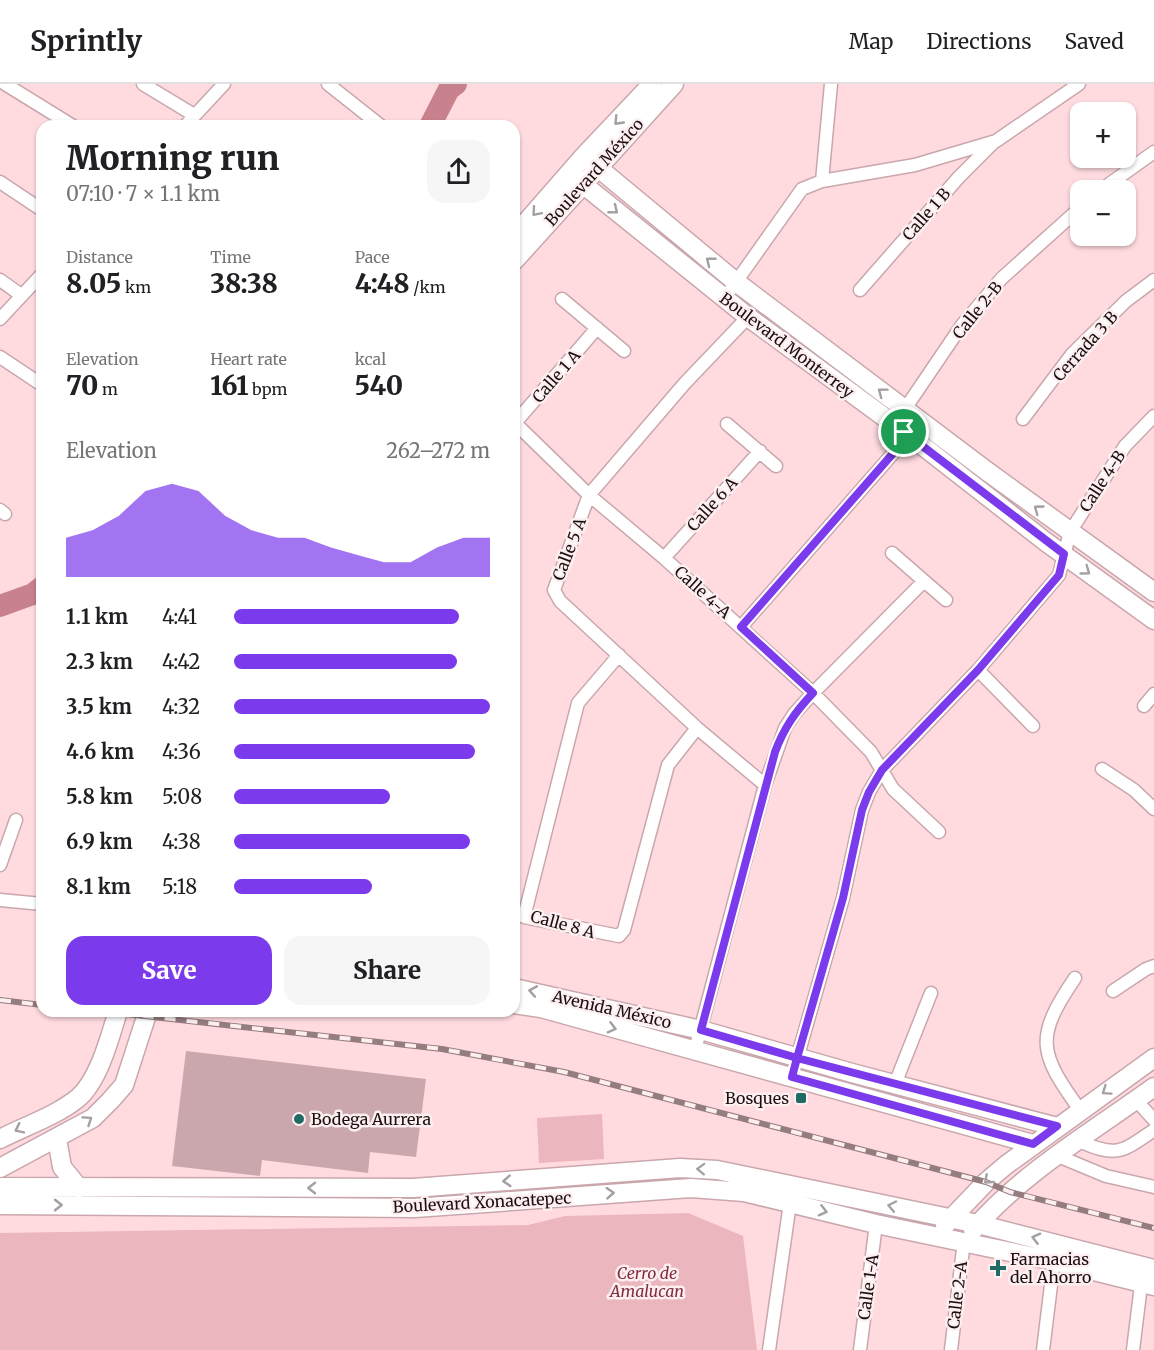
<!DOCTYPE html>
<html lang="en">
<head>
<meta charset="utf-8">
<style>
  :root { --surface:#fff; --page:#f6f6f6; --text:#202124; --muted:#757577; --line:#e0e0e0; --accent:#7c3aed }
  body { margin:0; font-family:Merriweather,serif; background:var(--page); color:var(--text); height:100vh; display:flex; flex-direction:column; font-size:22px; white-space:nowrap }
  * { box-sizing:border-box; margin:0 }
  p { font-size:20px; color:var(--muted) }
  .icon { flex:none; width:33px; height:33px; fill:none; stroke:currentColor; stroke-width:2; stroke-linecap:round; stroke-linejoin:round }
  .map { position:relative; flex:1; overflow:hidden }
  .side { position:absolute; left:36px; top:36px; width:484px; height:897px; display:flex; flex-direction:column; background:var(--surface); border-radius:18px; box-shadow:0 2px 4px #0004 }
  .side>* { flex:none }
  .fabs { position:absolute; left:1070px; top:18px; display:grid; gap:12px }
  .fabs a { display:grid; place-items:center; width:66px; height:66px; border-radius:12px; background:var(--surface); box-shadow:0 2px 4px #0004; font-size:30px }
  .pin { position:absolute; display:grid; place-items:center; width:51px; height:51px; color:#fff; margin:-26px; border:3px solid #fff; border-radius:50%; box-shadow:0 2px 6px #0007 }
  .round { display:grid; place-items:center; flex:none; width:63px; height:63px; border-radius:18px; background:var(--page) }
  .head { display:flex; align-items:center; justify-content:space-between; height:102px; padding:0 30px }
  h1 { font-size:33px; font-weight:800; line-height:45px }
  .metrics { display:grid; grid-template-columns:repeat(3,1fr); gap:9px; height:102px; padding:6px 30px }
  .metrics div { display:grid; align-content:center }
  .metrics b { font-size:26px; font-weight:800 }
  .metrics small { font-size:16px; font-weight:400 }
  .metrics p { font-size:16px }
  .chart { height:168px; padding:12px 30px }
  .chart p { display:flex; justify-content:space-between }
  .chart svg { width:100%; height:108px; margin-top:6px; fill:var(--accent); opacity:.7 }
  .primary-button { display:flex; gap:12px; margin-top:auto; padding:12px 30px }
  .primary-button a { flex:1; height:69px; border-radius:18px; background:var(--accent); color:#fff; font-size:24px; font-weight:800; line-height:69px; text-align:center }
  .primary-button a+a { background:var(--page); color:var(--text) }
  ul { padding:0 30px; list-style:none; font-size:20px }
  li { display:grid; grid-template-columns:96px 72px 1fr; align-items:center; height:45px }
  li i { height:15px; border-radius:8px; background:var(--accent) }
  header { display:flex; align-items:center; gap:36px; box-sizing:border-box; height:84px; padding:0 30px; background:var(--surface); border-bottom:2px solid var(--line) }
  header strong { font-size:28px }
  nav { display:flex; gap:33px; margin-inline-start:auto; font-size:21px }
  .map>svg:first-child { display:block }
  .green { fill:#ecb6be }
  .lines { fill:none; stroke-linecap:round; stroke-linejoin:round }
  .river { stroke:#c8828e; stroke-width:22 }
  .building { fill:#c9a7ac }
  .street-casing { stroke:#c9a7ac; stroke-width:15 }
  .secondary-casing { stroke:#c9a7ac; stroke-width:21 }
  .street { stroke:#fff; stroke-width:12 }
  .secondary { stroke:#fff; stroke-width:18 }
  .rail-casing { stroke:#947c7f; stroke-width:6 }
  .rail { stroke:#fdeff0; stroke-width:4; stroke-dasharray:11; stroke-linecap:butt }
  .oneway { stroke:#a49fa0 }
  .route-casing { stroke:#fff; stroke-width:12 }
  .route { stroke:#7c3aed; stroke-width:8 }
  .poi-dot { fill:#206b66; stroke:#fdeff0; stroke-width:2 }
  .labels { text-anchor:middle; dominant-baseline:central; stroke-width:5; stroke-linejoin:round; paint-order:stroke }
  .street-label { font-size:16px; fill:#1b0f11; stroke:#fdeff0 }
  .poi-label { font-size:16px; fill:#1b0f11; stroke:#fdeff0; text-anchor:start }
  .park-label { font-size:16px; font-style:italic; fill:#812d41; stroke:#fdeff0 }
</style>
</head>
<body>
<header>
<strong>Sprintly</strong>
<nav><a>Map</a><a>Directions</a><a>Saved</a></nav>
</header>
<div class="map">
<svg width="1154" height="1266" viewBox="0 0 1154 1266">
  <rect width="100%" height="100%" fill="#ffdbe0"/>
  <!-- green -->
  <path class="green" d="M602 1030 604 1075 539 1079 537 1034Z
    M688 1129 743 1152 757 1266H0V1149L528 1141 565 1132Z"/>
  <g class="lines">
    <!-- river -->
    <path class="river" d="M430 42 449 5 456 0
      M0 522 33 510 42 503"/>
  </g>
  <!-- building -->
  <path class="building" d="M186 967 426 995 416 1073 370 1068 368 1089 262 1076 260 1092 172 1082Z"/>
  <g class="lines">
    <!-- street casing -->
    <g class="street-casing">
      <path id="street" d="M5 0 73 42
        M143 0 194 31
        M328 0 381 42
        M185 42 224 0
        M822 97 831 0
        M0 98 42 126
        M1101 106 1154 68
        M0 196 21 211
        M860 206 959 93 994 58
        M562 215 624 267
        M724 215 802 105 822 97 915 81 996 57 1079 0
        M748 233 685 299 589 411 554 506 560 517 697 644 765 701
        M0 235 42 190
        M0 273 42 301
        M1023 335 1072 270 1126 217 1154 196
        M515 339 589 411 664 474 813 609 871 668 893 705 939 748
        M514 340 597 244
        M727 340 776 382
        M0 426 5 430
        M892 469 946 516
        M664 474 760 367
        M741 543 903 358 905 325 962 241 1002 194 1080 124
        M619 571 578 619 524 833 619 852 624 846 668 681 697 644
        M978 586 1033 642
        M1144 622 1154 610
        M1102 685 1134 706 1154 725
        M0 781 16 736
        M0 816 42 820
        M1075 894C1034 954 1039 969 1080 1026
        M1113 907 1146 885 1154 882
        M695 966 765 701 785 644 794 630 813 609 924 497
        M792 992 843 814 862 726 869 708 882 686 978 586 1059 491 1070 448 1125 362 1154 332
        M895 1000 931 909
        M1136 1016 1154 1036
        M1079 1057C1117 1074 1122 1068 1154 1046
        M1058 1072 1106 1092 1154 1103
        M769 1266 790 1119
        M860 1266 876 1140
        M951 1266 964 1157
        M1043 1266 1054 1177
        M1133 1266 1142 1193"/>
    </g>
    <!-- secondary casing -->
    <g class="secondary-casing">
      <path id="secondary" d="M584 72 736 198 988 388 1154 508
        M569 89 748 233 910 352 1046 458 1154 536
        M514 152 584 72 652 0
        M514 177 674 0
        M514 904 701 946 852 989 1057 1043
        M514 920 541 924 1033 1060
        M0 1055C25 1042 56 1032 78 1014 99 996 110 953 118 927
        M57 1055 62 1083 79 1104
        M0 1084 93 1034 110 1017 124 1001 148 927
        M0 1103 413 1104 680 1084 717 1086 978 1140 1154 1185
        M0 1121 415 1124 691 1104 744 1108 876 1140 1054 1177 1154 1202
        M945 1141 986 1098 1006 1081 1154 974
        M973 1146C1023 1088 1092 1048 1154 1003"/>
    </g>
    <!-- street -->
    <use href="#street" class="street"/>
    <!-- secondary -->
    <use href="#secondary" class="secondary"/>
    <!-- rail casing -->
    <g class="rail-casing">
      <path id="rail" d="M0 916 42 921
        M99 927 442 965 564 988 986 1098 1010 1108 1154 1144"/>
    </g>
    <!-- rail -->
    <use href="#rail" class="rail"/>
  </g>
  <!-- one-way arrows -->
  <defs><path id="oneway-chevron" d="M-2-3.5L2.5 0L-2 3.5" fill="none" stroke-width="1.6" stroke-linecap="round" stroke-linejoin="round" transform="scale(1.5)"/></defs>
  <g class="oneway">
    <use href="#oneway-chevron" transform="translate(618 37) rotate(134)"/>
    <use href="#oneway-chevron" transform="translate(614 126) rotate(39)"/>
    <use href="#oneway-chevron" transform="translate(536 128) rotate(131)"/>
    <use href="#oneway-chevron" transform="translate(710 177) rotate(-141)"/>
    <use href="#oneway-chevron" transform="translate(882 308) rotate(-143)"/>
    <use href="#oneway-chevron" transform="translate(1038 425) rotate(-144)"/>
    <use href="#oneway-chevron" transform="translate(1086 487) rotate(36)"/>
    <use href="#oneway-chevron" transform="translate(533 907) rotate(-170)"/>
    <use href="#oneway-chevron" transform="translate(612 944) rotate(15)"/>
    <use href="#oneway-chevron" transform="translate(1106 1007) rotate(145)"/>
    <use href="#oneway-chevron" transform="translate(88 1036) rotate(-34)"/>
    <use href="#oneway-chevron" transform="translate(19 1045) rotate(154)"/>
    <use href="#oneway-chevron" transform="translate(701 1085) rotate(-178)"/>
    <use href="#oneway-chevron" transform="translate(988 1096) rotate(138)"/>
    <use href="#oneway-chevron" transform="translate(507 1097) rotate(176)"/>
    <use href="#oneway-chevron" transform="translate(312 1104) rotate(180)"/>
    <use href="#oneway-chevron" transform="translate(610 1109) rotate(-4)"/>
    <use href="#oneway-chevron" transform="translate(58 1121)"/>
    <use href="#oneway-chevron" transform="translate(892 1122) rotate(-168)"/>
    <use href="#oneway-chevron" transform="translate(823 1127) rotate(14)"/>
    <use href="#oneway-chevron" transform="translate(1036 1154) rotate(-166)"/>
  </g>
  <g class="lines">
    <!-- route casing -->
    <g class="route-casing">
      <path id="route" d="M904 348 903 358 741 543 813 609C795 628 784 644 775 668L701 946 797 974 792 993 1033 1060 1057 1042 797 974 843 814 862 726 869 708 882 686 978 586 1059 491 1064 470 904 348"/>
    </g>
    <!-- route -->
    <use href="#route" class="route"/>
  </g>
  <!-- markers -->
  <g class="poi-dot">
    <rect x="795" y="1008" width="12" height="12" rx="3"/>
    <circle cx="299" cy="1035" r="6"/>
    <path d="M995 1175h6v6h6v6h-6v6h-6v-6h-6v-6h6z"/>
  </g>
  <g class="labels">
    <!-- street labels -->
    <g class="street-label">
      <text transform="translate(594 88) rotate(-48)">Boulevard México</text>
      <text transform="translate(926 130) rotate(-49)">Calle 1 B</text>
      <text transform="translate(977 226) rotate(-51)">Calle 2-B</text>
      <text transform="translate(787 261) rotate(37)">Boulevard Monterrey</text>
      <text transform="translate(1085 262) rotate(-48)">Cerrada 3 B</text>
      <text transform="translate(556 292) rotate(-49)">Calle 1 A</text>
      <text transform="translate(1102 397) rotate(-57)">Calle 4-B</text>
      <text transform="translate(712 420) rotate(-48)">Calle 6 A</text>
      <text transform="translate(569 465) rotate(-69)">Calle 5 A</text>
      <text transform="translate(703 508) rotate(42)">Calle 4-A</text>
      <text transform="translate(563 840) rotate(15)">Calle 8 A</text>
      <text transform="translate(612 925) rotate(13)">Avenida México</text>
      <text transform="translate(482 1118) rotate(-3)">Boulevard Xonacatepec</text>
      <text transform="translate(868 1203) rotate(-82)">Calle 1-A</text>
      <text transform="translate(957 1211) rotate(-83)">Calle 2-A</text>
    </g>
    <!-- poi labels -->
    <g class="poi-label">
      <text x="789" y="1014" text-anchor="end">Bosques</text>
      <text x="311" y="1035">Bodega Aurrera</text>
      <text x="1010" y="1175">Farmacias<tspan x="1010" dy="18">del Ahorro</tspan></text>
    </g>
    <!-- park labels -->
    <g class="park-label">
      <text x="647" y="1189">Cerro de<tspan x="647" dy="18">Amalucan</tspan></text>
    </g>
  </g>
</svg>
<div class="fabs">
<a>+</a>
<a>−</a>
</div>
<div class="pin" style="left:904px;top:348px;background:#1e9e55"><svg class="icon" aria-label="arrive" viewBox="0 0 24 24"><path d="M6 21V4h12l-3 4 3 4H6"/></svg></div>
<section class="side">
<div class="head"><div><h1>Morning run</h1><p>07:10 · 7 × 1.1 km</p></div><a class="round"><svg class="icon" aria-label="share" viewBox="0 0 24 24"><path d="M12 15V3M7 8l5-5 5 5M5 13v7h14v-7"/></svg></a></div>
<div class="metrics">
<div><p>Distance</p><b>8.05<small> km</small></b></div>
<div><p>Time</p><b>38:38</b></div>
<div><p>Pace</p><b>4:48<small> /km</small></b></div>
</div>
<div class="metrics">
<div><p>Elevation</p><b>70<small> m</small></b></div>
<div><p>Heart rate</p><b>161<small> bpm</small></b></div>
<div><p>kcal</p><b>540</b></div>
</div>
<div class="chart"><p><span>Elevation</span>262–272 m</p>
<svg viewBox="0 0 160 44" preserveAspectRatio="none"><path d="M0 44V28L10 25L20 19L30 9L40 6L50 9L60 19L70 25L80 28L90 28L100 32L110 35L120 38L130 38L140 32L150 28L160 28V44z"/></svg>
</div>
<ul>
<li><b>1.1 km</b>4:41<i style="width:88%"></i></li>
<li><b>2.3 km</b>4:42<i style="width:87%"></i></li>
<li><b>3.5 km</b>4:32<i style="width:100%"></i></li>
<li><b>4.6 km</b>4:36<i style="width:94%"></i></li>
<li><b>5.8 km</b>5:08<i style="width:61%"></i></li>
<li><b>6.9 km</b>4:38<i style="width:92%"></i></li>
<li><b>8.1 km</b>5:18<i style="width:54%"></i></li>
</ul>
<div class="primary-button"><a>Save</a><a>Share</a></div>
</section>
</div>
</body>
</html>
